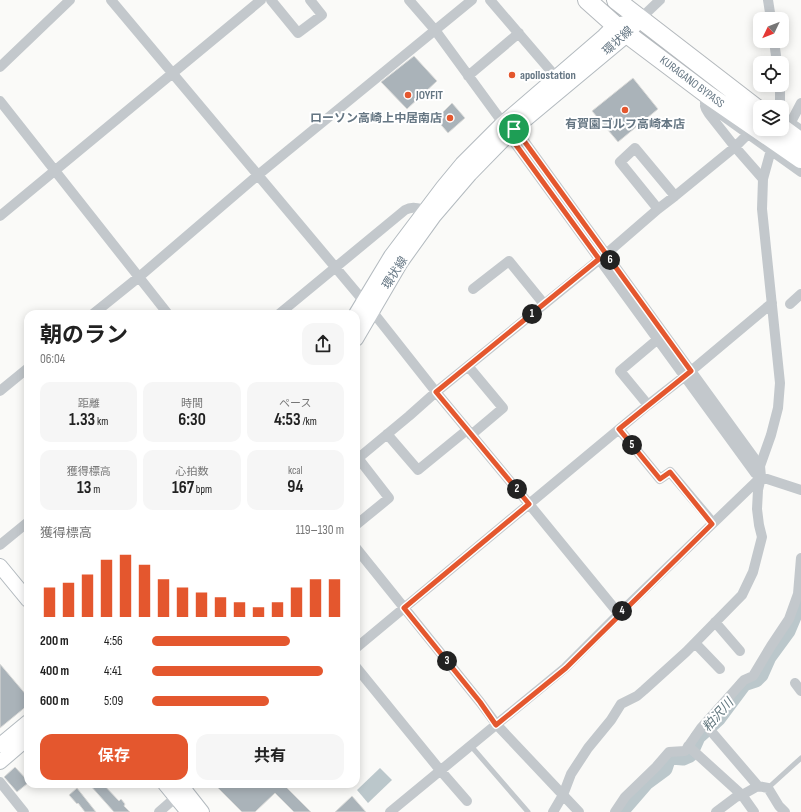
<!DOCTYPE html>
<html lang="ja">
<head>
<meta charset="utf-8">
<style>
  :root { --surface:#fff; --page:#f6f6f6; --text:#222; --muted:#767676; --accent:#e4572e }
  body { margin:0; font-family:"Sofia Sans Condensed","Noto Sans JP",sans-serif; background:var(--page); color:var(--text); height:100vh; display:flex; flex-direction:column; font-size:15px; white-space:nowrap }
  * { box-sizing:border-box; margin:0 }
  p { font-size:13px; color:var(--muted) }
  .icon { flex:none; width:22px; height:22px; fill:none; stroke:currentColor; stroke-width:2; stroke-linecap:round; stroke-linejoin:round }
  .map { position:relative; flex:1; overflow:hidden }
  .details { position:absolute; left:24px; top:310px; width:336px; height:478px; display:flex; flex-direction:column; background:var(--surface); border-radius:12px; box-shadow:0 2px 10px #0003 }
  .details>* { flex:none }
  .needle { width:26px; rotate:227deg }
  .fabs { position:absolute; left:753px; top:12px; display:grid; gap:8px }
  .fabs a { display:grid; place-items:center; width:36px; height:36px; border-radius:8px; background:var(--surface); box-shadow:0 2px 10px #0003; font-size:20px }
  .pin { position:absolute; display:grid; place-items:center; width:34px; height:34px; color:#fff; margin:-17px; border:2px solid #fff; border-radius:50%; box-shadow:0 1px 4px #0007 }
  .km { position:absolute; width:20px; height:20px; margin:-10px; border-radius:50%; background:#222; color:#fff; font-size:11px; line-height:20px; text-align:center }
  .round { display:grid; place-items:center; flex:none; width:42px; height:42px; border-radius:12px; background:var(--page) }
  .head { display:flex; align-items:center; justify-content:space-between; height:68px; padding:0 16px }
  h1 { font-size:22px; font-weight:700; line-height:30px }
  .metrics { display:grid; grid-template-columns:repeat(3,1fr); gap:6px; height:68px; padding:4px 16px }
  .metrics div { display:grid; align-content:center; border-radius:10px; background:var(--page); text-align:center }
  .metrics b { font-size:17px; font-weight:700 }
  .metrics small { font-size:11px; font-weight:400 }
  .metrics p { font-size:11px }
  .chart { height:112px; padding:8px 16px }
  .chart p { display:flex; justify-content:space-between }
  .chart svg { width:100%; height:72px; margin-top:4px; stroke:var(--accent); stroke-width:6 }
  .cta { display:flex; gap:8px; margin-top:auto; padding:8px 16px }
  .cta a { flex:1; height:46px; border-radius:12px; background:var(--accent); color:#fff; font-size:16px; font-weight:700; line-height:46px; text-align:center }
  .cta a+a { background:var(--page); color:var(--text) }
  ul { padding:0 16px; list-style:none; font-size:13px }
  li { display:grid; grid-template-columns:64px 48px 1fr; align-items:center; height:30px }
  li i { height:10px; border-radius:5px; background:var(--accent) }
  .map>svg:first-child { display:block }
  .water { fill:#bbc7cb }
  .lines { fill:none; stroke-linecap:round; stroke-linejoin:round }
  .river { stroke:#bbc7cb; stroke-width:15 }
  .building { fill:#aab3b9; stroke:#dcdcda }
  .secondary-casing { stroke:#b3babf; stroke-width:16 }
  .highway-casing { stroke:#b4b9bd; stroke-width:20 }
  .lane { stroke:#c3c8cc; stroke-width:5 }
  .street { stroke:#c3c8cc; stroke-width:10 }
  .secondary { stroke:#fff; stroke-width:14 }
  .highway { stroke:#fff; stroke-width:18 }
  .route-casing { stroke:#fff; stroke-width:8 }
  .route { stroke:#e4572e; stroke-width:5 }
  .poi-dot { fill:#e4572e; stroke:#fff; stroke-width:1.5 }
  .labels { text-anchor:middle; dominant-baseline:central; stroke-width:4; stroke-linejoin:round; paint-order:stroke }
  .street-label { font-size:12px; fill:#657683; stroke:#fff }
  .poi-label { font-size:12px; font-weight:bold; fill:#657683; stroke:#fff; text-anchor:start }
  .water-label { font-size:13px; font-style:italic; fill:#60757c; stroke:#fff }
</style>
</head>
<body>
<div class="map">
<svg width="801" height="812" viewBox="0 0 801 812">
  <rect width="100%" height="100%" fill="#fafaf8"/>
  <!-- water -->
  <path class="water" d="M380 768 392 780 368 803 357 790Z"/>
  <g class="lines">
    <!-- river -->
    <path class="river" d="M621 812 646 783 665 769 668 760 671 757 683 758 690 755 698 737 718 719 744 684 756 680 761 675 769 657 788 631 801 600"/>
  </g>
  <!-- building -->
  <path class="building" d="M414 56 437 81 407 109 381 82Z
    M633 78 658 109 618 142 592 111Z
    M452 103 465 118 448 133 436 119Z
    M0 664 28 697V705L0 728Z
    M15 767 28 781V783L17 792 4 777Z
    M89 784H103L119 801 121 799 125 804 124 806 130 812H114Z
    M214 784H283L311 812H294L275 793 255 812H242Z
    M77 788 96 812H85L78 803 77 804 69 795Z
    M352 796 366 812H335Z"/>
  <g class="lines">
    <!-- secondary casing -->
    <g class="secondary-casing">
      <path id="secondary" d="M356 314 391 256 443 187 462 164 503 123 604 36 615 25 625 23
        M356 339 401 262 434 216 470 174 514 129 628 34 640 19
        M0 566 28 600
        M0 745 28 722
        M0 762 28 738
        M165 784 188 812
        M180 784 202 812"/>
    </g>
    <!-- highway casing -->
    <g class="highway-casing">
      <path id="highway" d="M587 0 615 25 708 95 801 159
        M616 0 760 111
        M782 128 801 142"/>
    </g>
    <!-- lane -->
    <path class="lane" d="M471 746 528 812
      M768 788 801 758"/>
    <!-- street -->
    <path class="street" d="M111 0 372 311 436 392 529 504 619 614
      M271 0 298 33 322 15 310 0
      M409 0 435 30 503 123
      M490 0 556 77
      M768 0 771 19
      M640 19 660 0
      M774 41 777 63
      M0 67 70 0
      M468 76 519 33
      M780 85V107
      M708 96 705 103 801 172
      M0 101 168 314
      M705 106 706 109 709 114 735 147 763 179
      M782 117 801 130
      M791 122 801 103
      M514 129 519 134 760 466
      M508 134 755 473 761 477 801 490
      M658 209 620 162 635 148 675 196
      M0 216 261 0
      M473 289 509 261 544 304
      M790 304 801 294
      M93 314 139 277 258 175 472 0
      M279 314 405 210C412 206 417 208 425 210
      M468 366 503 408 471 435
      M0 391 28 368
      M648 405 620 371 658 339
      M619 429 660 479 670 472 713 523
      M387 434 418 470 467 430
      M356 460 409 416 436 392 606 254 658 209 675 196 735 147 748 134
      M356 525 389 498 358 458
      M0 545 28 522
      M356 548 480 702 497 725 579 812
      M715 622 740 651
      M695 643 720 669
      M356 648 648 405 685 376 772 303
      M356 667 440 770 467 801
      M795 683 801 691
      M710 730 758 786 768 788 779 806 785 812
      M688 746 742 795 754 812
      M0 782 24 812
      M159 812 191 784
      M390 812 565 668 619 614 761 477 760 466 771 435 778 408 780 383 762 209 763 179 771 150
      M553 812 563 795 571 774 588 748 611 720 621 704 637 696 644 690 686 652 742 595 753 572 762 537 759 525 757 509 758 490 761 477
      M615 812 625 797 656 767 669 752 685 751 701 728 744 680 753 676 771 646 789 619 798 594 801 558
      M716 812 736 797 742 795 758 786"/>
    <!-- secondary -->
    <use href="#secondary" class="secondary"/>
    <!-- highway -->
    <use href="#highway" class="highway"/>
  </g>
  <g class="lines">
    <!-- route casing -->
    <g class="route-casing">
      <path id="route" d="M514 129 519 134 691 371 619 429 660 479 670 472 712 524 566 668 496 725 480 702 404 608 529 504 436 392 599 259 508 134Z"/>
    </g>
    <!-- route -->
    <use href="#route" class="route"/>
  </g>
  <!-- markers -->
  <g class="poi-dot">
    <circle cx="512" cy="75" r="4"/>
    <circle cx="408" cy="95" r="4"/>
    <circle cx="625" cy="110" r="4"/>
    <circle cx="450" cy="118" r="4"/>
  </g>
  <g class="labels">
    <!-- street labels -->
    <g class="street-label">
      <text transform="translate(618 41) rotate(-42)">環状線</text>
      <text transform="translate(692 82) rotate(37)">KURAGANO BYPASS</text>
      <text transform="translate(395 273) rotate(-58)">環状線</text>
    </g>
    <!-- poi labels -->
    <g class="poi-label">
      <text x="520" y="75">apollostation</text>
      <text x="416" y="95">JOYFIT</text>
      <text x="442" y="118" text-anchor="end">ローソン高崎上中居南店</text>
      <text x="625" y="124" text-anchor="middle">有賀園ゴルフ高崎本店</text>
    </g>
    <!-- water labels -->
    <g class="water-label">
      <text transform="translate(718 715) rotate(-48)">粕沢川</text>
    </g>
  </g>
</svg>
<div class="fabs">
<a><svg class="needle" viewBox="-14 -14 28 28"><path d="M0-13l5 13h-10z" fill="#e53935"/><path d="M0 13l5-13h-10z" fill="#767676"/></svg></a>
<a><svg class="icon" aria-label="locate" viewBox="0 0 24 24"><circle cx="12" cy="12" r="6"/><path d="M12 2v4M12 18v4M2 12h4M18 12h4"/></svg></a>
<a><svg class="icon" aria-label="layers" viewBox="0 0 24 24"><path d="M12 4l9 5-9 5-9-5zM3 14l9 5 9-5"/></svg></a>
</div>
<div class="pin" style="left:514px;top:129px;background:#1e9e55"><svg class="icon" aria-label="arrive" viewBox="0 0 24 24"><path d="M6 21V4h12l-3 4 3 4H6"/></svg></div>
<b class="km" style="left:532px;top:314px">1</b>
<b class="km" style="left:517px;top:489px">2</b>
<b class="km" style="left:447px;top:661px">3</b>
<b class="km" style="left:622px;top:611px">4</b>
<b class="km" style="left:632px;top:445px">5</b>
<b class="km" style="left:610px;top:260px">6</b>
<section class="details">
<div class="head"><div><h1>朝のラン</h1><p>06:04</p></div><a class="round"><svg class="icon" aria-label="share" viewBox="0 0 24 24"><path d="M12 15V3M7 8l5-5 5 5M5 13v7h14v-7"/></svg></a></div>
<div class="metrics">
<div><p>距離</p><b>1.33<small> km</small></b></div>
<div><p>時間</p><b>6:30</b></div>
<div><p>ペース</p><b>4:53<small> /km</small></b></div>
</div>
<div class="metrics">
<div><p>獲得標高</p><b>13<small> m</small></b></div>
<div><p>心拍数</p><b>167<small> bpm</small></b></div>
<div><p>kcal</p><b>94</b></div>
</div>
<div class="chart"><p><span>獲得標高</span>119–130 m</p>
<svg viewBox="0 0 160 44" preserveAspectRatio="none"><path d="M5 44V26M15 44V23M25 44V18M35 44V9M45 44V6M55 44V12M65 44V21M75 44V26M85 44V29M95 44V32M105 44V35M115 44V38M125 44V35M135 44V26M145 44V21M155 44V21"/></svg>
</div>
<ul>
<li><b>200 m</b>4:56<i style="width:72%"></i></li>
<li><b>400 m</b>4:41<i style="width:89%"></i></li>
<li><b>600 m</b>5:09<i style="width:61%"></i></li>
</ul>
<div class="cta"><a>保存</a><a>共有</a></div>
</section>
</div>
</body>
</html>
